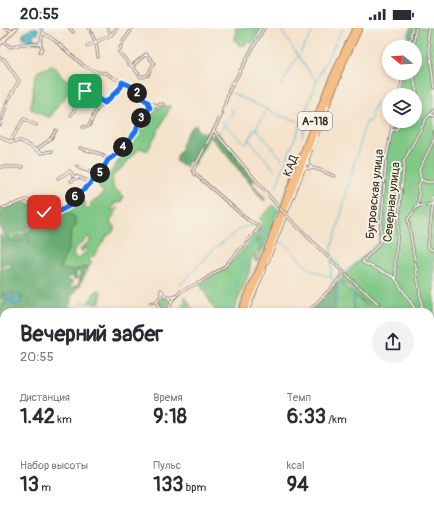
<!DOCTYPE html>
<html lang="ru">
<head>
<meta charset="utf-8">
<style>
  :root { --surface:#fff; --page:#f2f2f3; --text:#2b2b33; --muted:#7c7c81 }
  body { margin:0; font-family:Pangolin,sans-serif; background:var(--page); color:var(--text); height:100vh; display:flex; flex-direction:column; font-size:15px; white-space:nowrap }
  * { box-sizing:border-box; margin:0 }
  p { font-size:13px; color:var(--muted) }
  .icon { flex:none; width:22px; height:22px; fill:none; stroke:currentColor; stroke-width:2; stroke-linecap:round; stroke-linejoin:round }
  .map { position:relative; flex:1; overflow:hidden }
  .drawer { position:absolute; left:0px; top:280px; width:434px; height:212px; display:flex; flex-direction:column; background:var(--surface); border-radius:12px 12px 0 0; box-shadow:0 2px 6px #0003 }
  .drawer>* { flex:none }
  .needle { width:26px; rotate:288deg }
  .fabs { position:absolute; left:382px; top:12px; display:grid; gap:8px }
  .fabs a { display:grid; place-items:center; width:40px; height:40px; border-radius:50%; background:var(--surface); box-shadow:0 2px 6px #0003; font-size:20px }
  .pin { position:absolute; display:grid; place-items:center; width:34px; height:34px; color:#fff; margin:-17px; border-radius:8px; box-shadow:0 2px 6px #0006 }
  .km { position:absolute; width:20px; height:20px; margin:-10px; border-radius:50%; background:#222; color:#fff; font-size:11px; line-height:20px; text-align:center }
  .round { display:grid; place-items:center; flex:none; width:42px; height:42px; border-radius:21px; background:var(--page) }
  .summary { display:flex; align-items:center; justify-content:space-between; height:68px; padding:0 20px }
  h1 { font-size:22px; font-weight:700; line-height:30px }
  .figures { display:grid; grid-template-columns:repeat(3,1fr); gap:6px; height:68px; padding:4px 20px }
  .figures div { display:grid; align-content:center }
  .figures b { font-size:20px; font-weight:700 }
  .figures small { font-size:11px; font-weight:400 }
  .figures p { font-size:11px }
  .status { display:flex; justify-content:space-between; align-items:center; height:28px; padding:0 20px; background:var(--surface); direction:ltr }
  .status svg { height:11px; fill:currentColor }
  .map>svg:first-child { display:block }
  .green { fill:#80c885; stroke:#5e7952; fill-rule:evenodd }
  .forest { fill:#68ac72; stroke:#526b48; fill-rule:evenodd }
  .water { fill:#4fbacb; stroke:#457274 }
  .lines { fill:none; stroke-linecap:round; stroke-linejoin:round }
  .stream { stroke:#4fbacb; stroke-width:1 }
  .river { stroke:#4fbacb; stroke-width:2.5 }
  .minor-casing { stroke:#7c6a5a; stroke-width:3 }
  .tertiary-casing { stroke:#7c6a5a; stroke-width:4 }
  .secondary-casing { stroke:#7c6a5a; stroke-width:4.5 }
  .trunk-casing { stroke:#7c6a5a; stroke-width:5.5 }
  .motorway-casing { stroke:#7c6a5a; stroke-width:6 }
  .minor { stroke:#fff; stroke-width:1.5 }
  .tertiary { stroke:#fff; stroke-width:2.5 }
  .secondary { stroke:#fbe5cf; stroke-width:3 }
  .trunk { stroke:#f6be87; stroke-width:4 }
  .motorway { stroke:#f6be87; stroke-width:4.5 }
  .minor-bridge-casing { stroke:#7c6a5a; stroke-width:3; stroke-linecap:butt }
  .minor-bridge { stroke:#fff; stroke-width:1.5 }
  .route-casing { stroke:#fff; stroke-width:8 }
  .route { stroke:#1a73e8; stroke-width:5 }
  .labels { text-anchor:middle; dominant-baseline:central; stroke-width:3.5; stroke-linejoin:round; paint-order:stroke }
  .shield { fill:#f7f3e8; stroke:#73665b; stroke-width:1 }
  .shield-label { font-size:11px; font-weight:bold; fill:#3b2a1e }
  .street-label { font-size:12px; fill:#3b2a1e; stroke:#f7f3e8 }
</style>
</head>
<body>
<div class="status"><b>20:55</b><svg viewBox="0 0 49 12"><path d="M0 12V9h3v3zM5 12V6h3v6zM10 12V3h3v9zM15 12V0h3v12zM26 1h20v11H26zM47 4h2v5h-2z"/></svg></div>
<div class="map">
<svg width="434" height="492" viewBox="0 0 434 492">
  <rect width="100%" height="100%" fill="#f7f3e8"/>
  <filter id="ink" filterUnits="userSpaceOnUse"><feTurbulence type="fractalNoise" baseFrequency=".025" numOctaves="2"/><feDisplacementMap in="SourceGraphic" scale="8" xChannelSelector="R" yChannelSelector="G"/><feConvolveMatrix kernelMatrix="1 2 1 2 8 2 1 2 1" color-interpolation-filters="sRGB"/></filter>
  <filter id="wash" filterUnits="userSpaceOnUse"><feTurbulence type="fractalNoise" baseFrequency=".012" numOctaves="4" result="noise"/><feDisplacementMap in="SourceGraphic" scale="16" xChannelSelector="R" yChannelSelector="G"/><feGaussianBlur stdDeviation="0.9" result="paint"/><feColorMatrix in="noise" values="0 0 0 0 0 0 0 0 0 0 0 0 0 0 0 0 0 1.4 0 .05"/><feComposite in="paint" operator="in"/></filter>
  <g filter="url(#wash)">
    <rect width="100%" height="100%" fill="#f4e2ca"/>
    <!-- green -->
    <path class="green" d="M235 0H261L252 15 245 13V15L246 17 240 18 235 12 236 5Z
      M411 0H434V333L432 335 430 332V284H376L361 272 341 251 346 247 345 246 380 215 385 136 393 93H415V67H398L402 45H415V19H407Z
      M52 38 56 40 63 50 71 53C70 65 64 70 57 79 55 82 53 86 50 89 46 89 36 84 31 81L30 79C35 68 31 55 38 43Z
      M164 78H171L148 122H144L140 120 119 143H116L112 151 113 154V160L124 168 121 174 114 176 112 181V183L118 180 110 194 115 198 113 204 106 209 94 228 89 230 91 235 90 238C81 241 69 245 60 240L68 221 72 202 76 197 72 187 62 183 75 175 86 174 84 181H87L92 178 90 175 98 171 104 164 100 161 98 157 101 152 112 143 135 106 139 104 142 99 145 102 148 99 152 86 150 83 156 80ZM87 209 90 210V213L80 221 82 224 83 221 86 220V224L78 231 73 227C74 218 83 216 87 209Z
      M273 177 278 182 259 230H258L261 217 255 230 258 231V233H255L254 226 251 232 249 245 233 284H216L200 256C224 244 243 224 259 201L260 203 257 213V216L262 204 259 200 263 195 259 191Z
      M25 198 33 199 30 208 31 210H29L26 207 30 212 29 215 13 213 8 210 10 205 26 201Z
      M340 252 348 262 354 266 353 284H334L337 274V256Z
      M98 262 102 264 99 275H88L95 264Z
      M9 265 21 267 22 271 18 276H4L0 286 1 267 3 266Z
      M355 267 371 283V284H354Z
      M185 268 194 284H179L185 272Z
      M159 275a5 5 0 1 1 10 0a5 5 0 1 1-10 0Z
      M71 280 98 281 105 284H67Z
      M430 334V353L434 379V410H430Z
      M434 420V446L430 441V424Z
      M4 445V488H38L37 492H0V476L3 473V461L0 450Z
      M430 456 434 460V492H424L420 490 419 492H384L382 488H423L425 490 426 488H430Z"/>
    <!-- forest -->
    <path class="forest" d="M196 97 198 103 206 105 208 103 210 104 209 109 194 137 192 133H186L187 139 176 134 177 128 181 123C181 114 188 100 196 97Z
      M216 103 239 129 237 131 254 153 253 154 251 152H250L265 171 264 173 225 125 211 110Z
      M26 173 43 182 44 181 37 176 51 180 49 188H52L62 183 72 187 75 189 76 197 72 202 68 221 60 240C69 245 80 241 89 238L82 252 80 258 76 260 77 262 71 269 73 271 69 278 71 280 67 284H4V296H0V286L4 276H18L22 271 21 267 3 266 0 271V241L11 239V236L0 238V206L2 210 4 209 0 200V182ZM25 198 33 199 32 202 25 204 30 208V210L26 207 14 208 15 210 19 212H30L29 215 13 213 8 210V208L10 205 26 201ZM77 243 80 244 79 251 80 252 77 258 75 257V260L68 257 74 255 67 251 71 248 75 252 77 249 76 247Z
      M337 255C335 265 336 274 333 284H310Z
      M0 318 4 319V391L0 390V343L3 339V337H0Z
      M53 488H102L99 492H51Z
      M346 488H361V491L337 492 341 489 344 491Z"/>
    <!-- water -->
    <path class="water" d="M32 0H38V6H33V11L38 12V15L31 14 23 10V6Z
      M4 268 21 270V273L18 276H4L6 273H14L15 272 4 271Z"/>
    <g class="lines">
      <!-- stream -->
      <path class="stream" d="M280 0 291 17
        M12 2 14 0
        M0 14 11 3
        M292 19 315 52
        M406 19 410 0
        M300 25 315 0
        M247 27 262 0
        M281 57 298 28
        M228 64 227 61 230 55
        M232 65 283 89 298 93
        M397 67 402 45
        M221 93 246 116 267 82
        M301 94 304 95
        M306 96 310 99
        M257 101 282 131
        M307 101 310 93
        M218 106 233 85V83L230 81
        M302 108 306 96
        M362 111 361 109 367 93 370 94 372 88 371 87 376 74
        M249 112 274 141
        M356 130 361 113
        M276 159 321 43 343 0
        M260 201 262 198 267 204 268 207
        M278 213C290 217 294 226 303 236 308 241 324 248 331 249
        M260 216 265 201
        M334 230 344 245 349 240
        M333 232 331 222 339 195 355 132
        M331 235V249L335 255
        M350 240 379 213 384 136 392 96
        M344 245 340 251 355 265
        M336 257 337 259 340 252
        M177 260 214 221 243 199 253 198
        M80 274 101 275
        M225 284 259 202
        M237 284 257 237 289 155
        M333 284 336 275 337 259
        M354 284 355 266
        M203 492 204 488
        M258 492 261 488"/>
      <!-- river -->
      <path class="river" d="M430 402H434"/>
    </g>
  </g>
  <g filter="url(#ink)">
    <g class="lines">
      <!-- minor casing -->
      <g class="minor-casing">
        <path id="minor" d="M5 0 12 3
          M41 0 43 5 54 12 84 38 97 44 106 45 112 49 131 58 139 68 146 73 156 77 163 76
          M70 0 73 4
          M89 0 95 13
          M108 0 111 7
          M430 0 428 9 434 60
          M3 12 10 19 22 16H40
          M96 15 98 29
          M87 18 111 7 117 0
          M409 19 412 0
          M413 19 416 0
          M40 24 42 20 40 16 43 5
          M0 30 4 31 19 53 8 72 0 97
          M132 38 146 26 154 35 148 47 141 49 132 38 130 37 119 24 122 15 133 0
          M413 45 417 67 415 73
          M399 67 404 45
          M149 74V82
          M71 87 85 63 105 75
          M430 87 434 88
          M393 93 386 133 380 215 362 234 394 249 417 284
          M83 99 89 98 97 81 121 59 122 54
          M214 103 276 176
          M391 103 397 101 402 93
          M0 108 10 114 21 113 42 125 52 123
          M10 114 23 92 24 91 36 97
          M80 120 101 126 108 132
          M37 121C47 113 49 115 56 102
          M308 133V136L312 140
          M77 138 79 140 99 147
          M0 139H23
          M304 141C313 137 326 145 334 148
          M58 150 70 143 73 148 78 149
          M421 152 427 154H434
          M71 153 78 149 88 153 87 159
          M434 168 428 218 430 221 434 222
          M418 178 434 176
          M0 181 26 172 32 174 43 184 49 186 57 185 67 179 70 177 72 170 85 161 101 144 108 132 119 125 136 103 139 93 149 82 156 77
          M289 190 343 244 336 255 308 284
          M346 247 388 284
          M396 251 395 234 404 133 426 91 434 82
          M161 262 165 268
          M161 262V269
          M157 275a7 7 0 1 1 14 0a7 7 0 1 1-14 0Z
          M169 270 177 268
          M171 274 181 263 201 254 225 238 259 200 258 197 248 192 195 146 193 142 222 86 229 63 264 0
          M150 275 158 273
          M418 284 422 278 408 191 418 178 419 167 418 159 421 152 419 142 433 114 434 105
          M430 303 434 307
          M430 320 434 323
          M0 390 4 392
          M0 420 4 423
          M0 433 4 428
          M300 489 305 492"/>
      </g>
      <!-- tertiary casing -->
      <g class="tertiary-casing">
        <path id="tertiary" d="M266 237 329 76
          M247 284 264 242
          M105 492 107 488"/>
      </g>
      <!-- secondary casing -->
      <g class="secondary-casing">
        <path id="secondary" d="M0 16 16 0"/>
      </g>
      <!-- trunk casing -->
      <g class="trunk-casing">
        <path id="trunk" d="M328 76 339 49"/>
      </g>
      <!-- motorway casing -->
      <g class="motorway-casing">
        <path id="motorway" d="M240 284 261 236 328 58 355 0
          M244 284 263 239 332 60 360 0
          M113 492 116 488"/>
      </g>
      <!-- minor -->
      <use href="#minor" class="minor"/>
      <!-- tertiary -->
      <use href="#tertiary" class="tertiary"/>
      <!-- secondary -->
      <use href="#secondary" class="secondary"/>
      <!-- trunk -->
      <use href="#trunk" class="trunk"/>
      <!-- motorway -->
      <use href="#motorway" class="motorway"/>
      <!-- minor-bridge casing -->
      <g class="minor-bridge-casing">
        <path id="minor-bridge" d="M276 176 289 190"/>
      </g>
      <!-- minor-bridge -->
      <use href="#minor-bridge" class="minor-bridge"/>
    </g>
  </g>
  <g class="lines" filter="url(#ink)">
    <!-- route casing -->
    <g class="route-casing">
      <path id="route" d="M44 184 52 187 69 178 72 170 85 161 101 144 108 132 119 125 136 103 139 93 150 80 148 74 139 68 131 58 122 54 121 59 105 75 85 63"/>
    </g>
    <!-- route -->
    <use href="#route" class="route"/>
  </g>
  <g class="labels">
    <!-- shield labels -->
    <rect class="shield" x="298" y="84" width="34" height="18" rx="3"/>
    <g class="shield-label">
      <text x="315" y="93">А-118</text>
    </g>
    <!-- street labels -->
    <g class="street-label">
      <text transform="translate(291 138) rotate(-69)">КАД</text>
      <text transform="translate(375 166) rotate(-84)">Бугровская улица</text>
      <text transform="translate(392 174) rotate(-84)">Северная улица</text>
    </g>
  </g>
</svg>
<div class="fabs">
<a><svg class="needle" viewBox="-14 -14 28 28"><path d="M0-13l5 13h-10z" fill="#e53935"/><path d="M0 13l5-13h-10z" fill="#7c7c81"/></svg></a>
<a><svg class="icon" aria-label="layers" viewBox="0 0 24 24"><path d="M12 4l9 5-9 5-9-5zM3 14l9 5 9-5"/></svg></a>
</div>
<div class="pin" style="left:85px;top:63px;background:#1e9e55"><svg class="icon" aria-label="arrive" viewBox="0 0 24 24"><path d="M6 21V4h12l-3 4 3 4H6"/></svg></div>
<div class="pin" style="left:44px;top:184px;background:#d93025"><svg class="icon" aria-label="check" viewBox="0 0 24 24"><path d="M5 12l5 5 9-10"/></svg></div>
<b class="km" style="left:137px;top:65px">2</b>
<b class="km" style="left:141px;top:90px">3</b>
<b class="km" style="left:123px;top:119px">4</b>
<b class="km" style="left:100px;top:145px">5</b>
<b class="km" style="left:75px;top:169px">6</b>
<section class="drawer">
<div class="summary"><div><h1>Вечерний забег</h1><p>20:55</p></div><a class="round"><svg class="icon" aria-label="share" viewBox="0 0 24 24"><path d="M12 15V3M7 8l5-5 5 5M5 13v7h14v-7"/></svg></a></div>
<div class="figures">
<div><p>Дистанция</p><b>1.42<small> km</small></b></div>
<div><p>Время</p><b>9:18</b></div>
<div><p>Темп</p><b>6:33<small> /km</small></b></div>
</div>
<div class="figures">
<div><p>Набор высоты</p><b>13<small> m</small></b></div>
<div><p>Пульс</p><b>133<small> bpm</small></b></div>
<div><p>kcal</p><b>94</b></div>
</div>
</section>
</div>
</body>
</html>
